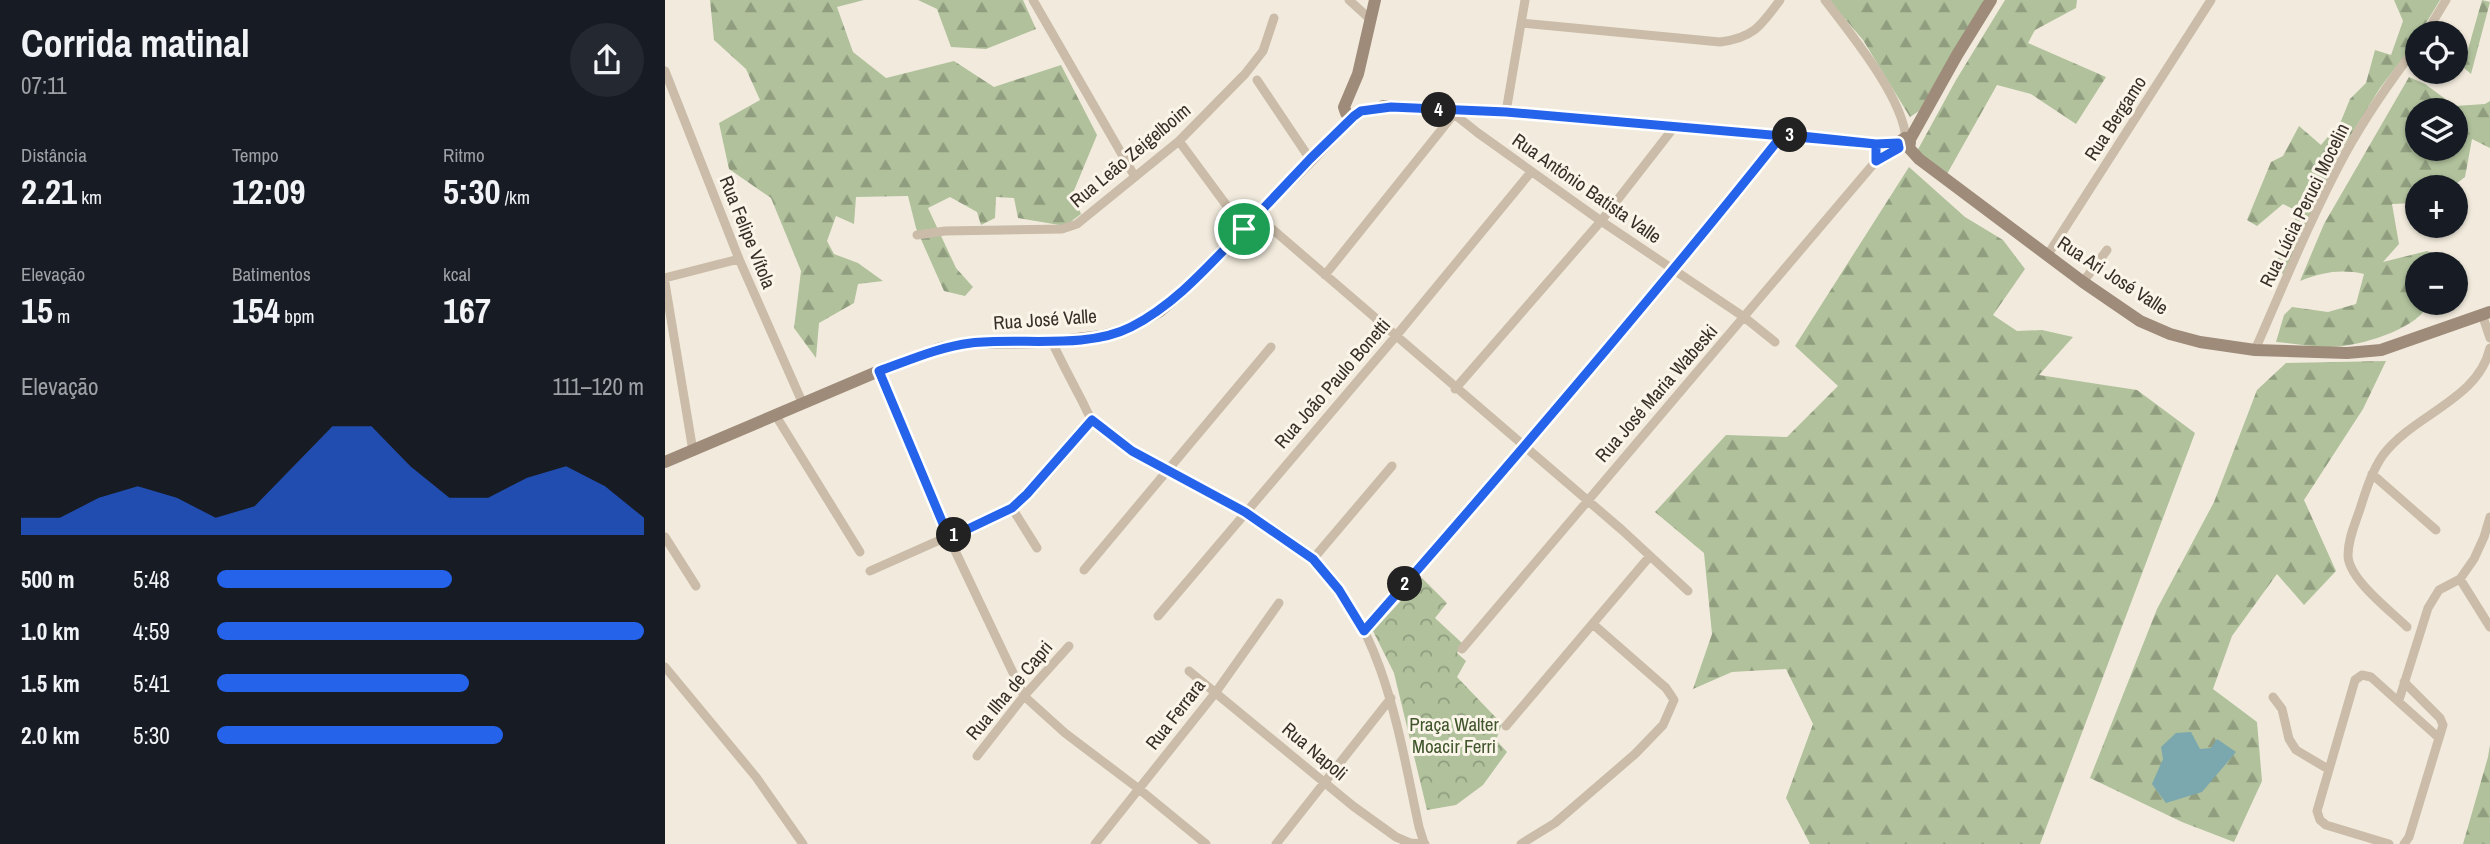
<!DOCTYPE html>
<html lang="pt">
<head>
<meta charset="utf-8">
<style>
  :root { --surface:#171b24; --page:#242831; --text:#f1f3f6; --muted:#9ea1a6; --accent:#2563eb }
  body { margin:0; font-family:"Archivo Narrow",sans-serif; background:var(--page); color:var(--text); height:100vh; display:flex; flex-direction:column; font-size:26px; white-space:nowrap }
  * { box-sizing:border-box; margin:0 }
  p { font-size:23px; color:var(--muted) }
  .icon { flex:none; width:38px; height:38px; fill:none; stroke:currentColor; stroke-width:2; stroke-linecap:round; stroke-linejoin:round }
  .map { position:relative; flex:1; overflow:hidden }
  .panel { display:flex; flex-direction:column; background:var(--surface); width:665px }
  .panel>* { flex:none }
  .controls { position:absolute; left:1740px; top:21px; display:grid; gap:14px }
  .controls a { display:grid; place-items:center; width:63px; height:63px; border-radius:50%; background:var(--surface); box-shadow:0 2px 5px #0004; font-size:35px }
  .pin { position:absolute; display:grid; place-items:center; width:60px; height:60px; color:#fff; margin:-30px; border:4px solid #fff; border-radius:50%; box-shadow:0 2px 7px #0007 }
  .km { position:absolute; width:35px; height:35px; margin:-18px; border-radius:50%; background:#222; color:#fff; font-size:19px; line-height:35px; text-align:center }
  .round { display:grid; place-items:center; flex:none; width:74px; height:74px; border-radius:37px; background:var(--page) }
  .head { display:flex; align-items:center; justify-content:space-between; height:119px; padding:0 21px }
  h1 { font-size:38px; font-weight:700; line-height:52px }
  .figures { display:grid; grid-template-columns:repeat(3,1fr); gap:10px; height:119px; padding:7px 21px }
  .figures div { display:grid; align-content:center }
  .figures b { font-size:35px; font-weight:700 }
  .figures small { font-size:19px; font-weight:400 }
  .figures p { font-size:19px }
  .chart { height:196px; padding:14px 21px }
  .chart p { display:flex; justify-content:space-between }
  .chart svg { width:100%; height:126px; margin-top:7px; fill:var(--accent); opacity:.7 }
  ul { padding:0 21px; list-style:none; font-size:23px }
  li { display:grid; grid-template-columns:112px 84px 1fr; align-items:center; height:52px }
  li i { height:18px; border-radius:9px; background:var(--accent) }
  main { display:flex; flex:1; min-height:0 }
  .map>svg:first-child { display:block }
  .forest { fill:url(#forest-firs); fill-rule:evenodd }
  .park { fill:url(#park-crowns) }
  .water { fill:#7ba7af }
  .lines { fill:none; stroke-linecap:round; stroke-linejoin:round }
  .street { stroke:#cabca8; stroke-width:9 }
  .secondary { stroke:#9e8b7a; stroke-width:12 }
  .route-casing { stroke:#fff; stroke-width:14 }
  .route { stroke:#2563eb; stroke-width:9 }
  .labels { text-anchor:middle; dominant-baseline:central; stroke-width:6; stroke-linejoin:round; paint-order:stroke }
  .street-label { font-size:19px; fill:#372f28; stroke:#faf4e9 }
  .park-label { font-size:19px; fill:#41562c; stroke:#faf4e9 }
</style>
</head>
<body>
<main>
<section class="panel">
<div class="head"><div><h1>Corrida matinal</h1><p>07:11</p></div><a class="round"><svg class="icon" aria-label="share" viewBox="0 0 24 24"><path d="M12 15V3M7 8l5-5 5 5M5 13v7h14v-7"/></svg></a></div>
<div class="figures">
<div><p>Distância</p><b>2.21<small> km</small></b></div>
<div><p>Tempo</p><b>12:09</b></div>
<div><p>Ritmo</p><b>5:30<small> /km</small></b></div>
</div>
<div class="figures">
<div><p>Elevação</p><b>15<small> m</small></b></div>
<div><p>Batimentos</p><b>154<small> bpm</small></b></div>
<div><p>kcal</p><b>167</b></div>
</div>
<div class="chart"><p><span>Elevação</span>111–120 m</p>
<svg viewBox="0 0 160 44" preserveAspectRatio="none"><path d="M0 44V38L10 38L20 31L30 27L40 31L50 38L60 34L70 20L80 6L90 6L100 20L110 31L120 31L130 24L140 20L150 27L160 38V44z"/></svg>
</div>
<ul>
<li><b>500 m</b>5:48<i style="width:55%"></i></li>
<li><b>1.0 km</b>4:59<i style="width:100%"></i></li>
<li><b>1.5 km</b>5:41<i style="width:59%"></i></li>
<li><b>2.0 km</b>5:30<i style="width:67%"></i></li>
</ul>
</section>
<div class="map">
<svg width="1825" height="844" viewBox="0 0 1825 844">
  <defs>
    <pattern id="forest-firs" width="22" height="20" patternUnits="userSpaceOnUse" patternTransform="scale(1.75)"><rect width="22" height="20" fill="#b0c19c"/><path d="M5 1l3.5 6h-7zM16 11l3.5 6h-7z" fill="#909d7f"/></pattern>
    <pattern id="park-crowns" width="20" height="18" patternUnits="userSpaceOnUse" patternTransform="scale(1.75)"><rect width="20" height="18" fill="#b0c19c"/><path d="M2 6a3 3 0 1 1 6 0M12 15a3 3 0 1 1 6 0" fill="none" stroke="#909d7f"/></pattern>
  </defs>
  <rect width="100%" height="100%" fill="#f2ebdd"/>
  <!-- forest -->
  <path class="forest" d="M45 0H199L172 7 188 52 221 78 289 61 329 87 396 65 432 135 408 193 416 214 400 226 353 218 349 198 331 197 330 218 316 225 312 212 285 197 263 208 291 268 308 287 300 296 279 291 251 228 243 196 191 197 189 224 171 216 162 241 169 254 193 263 218 281 193 284 189 303 154 323 151 358 129 328 136 271 106 198 64 169 54 123 95 100 81 69 49 40Z
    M253 0H358L371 29 321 49 286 47 272 9Z
    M1164 0H1322L1254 111 1245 117 1198 40Z
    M1340 0H1412L1411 8 1370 30 1363 43 1441 77 1411 124 1366 94 1332 85 1282 174 1251 153 1291 80Z
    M1729 0H1775L1755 33H1752V39L1747 46 1715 88 1674 154 1619 274 1606 270 1625 237 1632 211 1618 204 1592 226 1582 220 1606 162 1618 156 1634 126 1656 145 1676 121 1685 99 1701 83 1710 50 1726 55 1738 21Z
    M1817 0 1825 2 1806 74 1798 67Z
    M1744 77 1760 84 1790 106 1820 104 1825 101V148L1807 139 1800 177 1787 187H1752V203L1727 204 1734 244 1718 262 1762 251 1781 258 1779 264H1752V303H1764C1755 327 1703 343 1678 346 1657 349 1632 344 1611 342L1619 315 1627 307 1663 312 1691 304 1699 274C1676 269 1658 272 1635 281L1659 224ZM1752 110H1790V149H1752Z
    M1244 167 1300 217 1338 240 1360 269 1328 315 1352 331 1377 330 1408 337 1374 375 1472 390 1530 433 1375 844H1145L1121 798 1148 724 1121 669 1067 672 1028 689 1047 634 1039 553 990 512 1061 435 1122 437 1173 386 1130 346Z
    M1721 361 1698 409 1639 500 1671 571 1639 605 1612 574 1567 636 1548 689 1592 722 1597 781 1569 842 1517 822 1425 778 1492 609 1549 502 1592 390 1621 363Z
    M1825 745V844H1798L1823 757Z"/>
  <!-- park -->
  <path class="park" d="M757 578 782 603 770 618 797 643 792 653 801 661 792 677 837 724 831 740 842 752 818 785 791 805 762 810 729 673 708 631Z"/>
  <!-- water -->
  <path class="water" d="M1526 732 1535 749 1546 748 1552 739 1571 752 1537 792 1501 803 1487 784 1498 759 1496 747 1511 733Z"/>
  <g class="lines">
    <!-- street -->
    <path class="street" d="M368 0 470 177
      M684 0 706 20
      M1160 0C1185 33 1238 97 1241 139
      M857 23 1055 42C1088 38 1096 26 1115 0
      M1761 33 1781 0
      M0 71 74 259 138 404
      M592 80 645 159
      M784 110 813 133 936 221 1079 317 1110 342
      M841 112 860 0
      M514 141 579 229
      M592 216 957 530 1023 591
      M252 235 280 231 397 229 412 224 514 141 580 74 598 51 609 18
      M1382 256 1546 0
      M660 275 789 114
      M0 278 74 259
      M1418 282 1442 250
      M0 283 28 451
      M1817 314 1825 338
      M387 342C396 361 406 380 416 399 420 406 423 416 429 422 447 441 472 454 494 467 542 493 610 522 649 560 720 629 734 735 754 827L759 843
      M1590 350C1619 284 1646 217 1680 154 1701 116 1726 80 1752 46
      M214 371 284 538 359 696 400 733 474 789 541 844
      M790 389 936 221 1010 126
      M111 416 195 552
      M1707 474 1771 530
      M347 508 372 548
      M0 537 31 586
      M648 559 727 466
      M419 570 606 347
      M205 571 347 508 362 494 427 420
      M1795 579 1825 627
      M493 616 731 336 866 172
      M1742 627C1726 611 1683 579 1683 555 1683 539 1690 524 1695 509 1701 490 1707 471 1718 455 1749 414 1813 400 1825 348
      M699 631C842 468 983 304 1118 134
      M797 649 1211 161 1234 148
      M0 667 91 777 138 844
      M524 671 688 806 731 837 745 843 760 844
      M1608 697 1617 709 1624 739 1631 750 1663 769
      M1734 700 1763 608 1774 590 1795 579 1809 559 1819 537 1825 517
      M841 726 985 556
      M312 756 359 696 404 646
      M430 844 551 692 614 603
      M611 844 726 698
      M856 844 890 823 970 754 998 725 1009 700 1001 688 929 625
      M1724 844 1661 825 1655 820 1652 811 1690 680 1697 675 1706 677 1774 738
      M1739 844 1744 837 1778 725 1775 718 1739 682"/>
    <!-- secondary -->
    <path class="secondary" d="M718 106 841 112 1211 144 1233 143 1240 138 1245 142 1244 148
      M681 113 679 107 693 74 710 0
      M1244 141 1292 55 1326 0
      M1244 148 1254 159 1418 282 1475 321 1505 334 1535 342 1590 350 1682 353 1716 350 1825 312
      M0 462 214 371 276 348 309 343 387 342 437 336 463 329 495 311 515 294 689 116 696 111 726 107"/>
  </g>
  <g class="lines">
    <!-- route casing -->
    <g class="route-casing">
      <path id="route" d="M579 229C544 265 511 304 466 327 421 350 354 337 306 343 274 347 245 360 214 371L284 538 347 508 362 494 427 420 467 451 580 512 648 559 674 590 699 631C842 468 983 304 1118 134L1211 144 1233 143 1234 148 1211 161V144L841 112 726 107 696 111 689 116 645 159 579 229"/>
    </g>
    <!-- route -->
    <use href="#route" class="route"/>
  </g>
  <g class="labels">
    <!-- street labels -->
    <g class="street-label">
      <text transform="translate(1450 118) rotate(-57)">Rua Bergamo</text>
      <text transform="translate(465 155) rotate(-40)">Rua Leão Zeigelboim</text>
      <text transform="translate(922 188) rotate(35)">Rua Antônio Batista Valle</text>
      <text transform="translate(1639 205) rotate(-64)">Rua Lúcia Peruci Mocelin</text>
      <text transform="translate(83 232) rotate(68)">Rua Felipe Vítola</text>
      <text transform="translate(1448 275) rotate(33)">Rua Ari José Valle</text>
      <text transform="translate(380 319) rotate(-4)">Rua José Valle</text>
      <text transform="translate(667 383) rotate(-49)">Rua João Paulo Bonetti</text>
      <text transform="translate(991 393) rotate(-49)">Rua José Maria Wabeski</text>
      <text transform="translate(344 690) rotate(-50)">Rua Ilha de Capri</text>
      <text transform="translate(510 714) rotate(-52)">Rua Ferrara</text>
      <text transform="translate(650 751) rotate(40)">Rua Napoli</text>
    </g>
    <!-- park labels -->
    <g class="park-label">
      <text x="789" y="724">Praça Walter<tspan x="789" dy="22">Moacir Ferri</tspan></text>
    </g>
  </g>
</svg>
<div class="controls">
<a><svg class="icon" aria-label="locate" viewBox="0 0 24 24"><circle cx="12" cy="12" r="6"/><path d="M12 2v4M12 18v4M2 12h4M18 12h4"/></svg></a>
<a><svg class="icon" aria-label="layers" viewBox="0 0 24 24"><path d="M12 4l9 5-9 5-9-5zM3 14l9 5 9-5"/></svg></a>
<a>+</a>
<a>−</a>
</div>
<div class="pin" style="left:579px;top:229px;background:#1e9e55"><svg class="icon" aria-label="arrive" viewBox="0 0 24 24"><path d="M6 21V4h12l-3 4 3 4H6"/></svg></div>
<b class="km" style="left:289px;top:535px">1</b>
<b class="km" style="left:740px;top:584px">2</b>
<b class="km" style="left:1125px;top:135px">3</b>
<b class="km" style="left:774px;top:110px">4</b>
</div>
</main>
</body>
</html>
